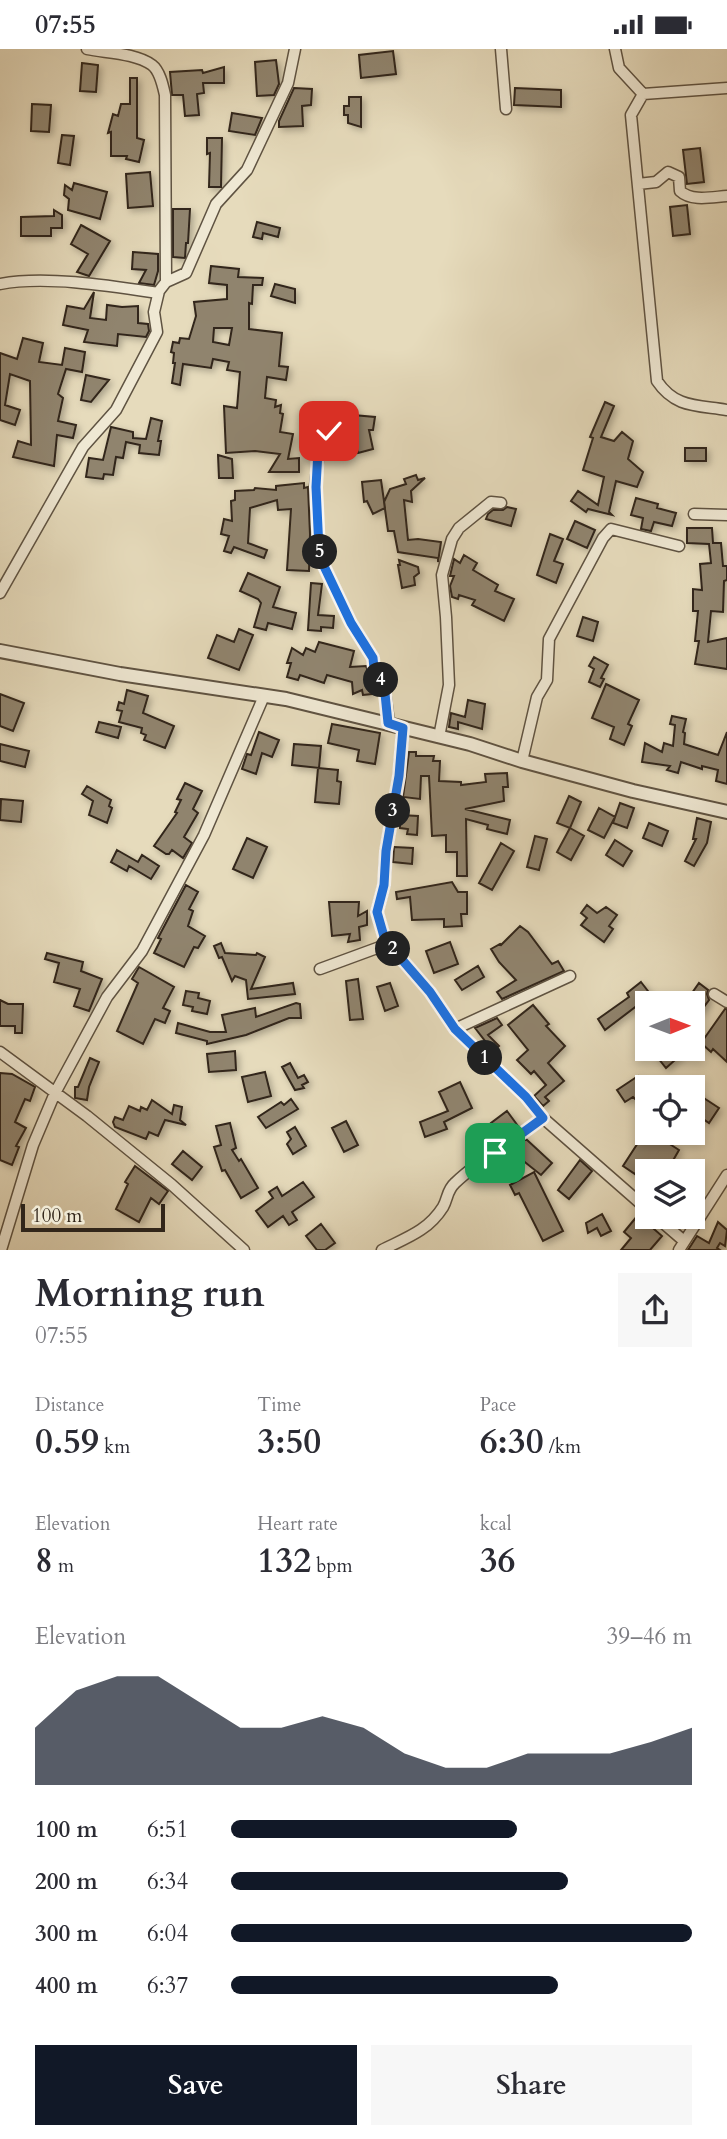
<!DOCTYPE html>
<html lang="en">
<head>
<meta charset="utf-8">
<style>
  :root { --surface:#fff; --page:#f7f7f7; --text:#2b2b33; --muted:#7c7c81; --accent:#111827 }
  body { margin:0; font-family:Cardo,serif; background:var(--page); color:var(--text); height:100vh; display:flex; flex-direction:column; font-size:26px; white-space:nowrap }
  * { box-sizing:border-box; margin:0 }
  p { font-size:23px; color:var(--muted) }
  .icon { flex:none; width:38px; height:38px; fill:none; stroke:currentColor; stroke-width:2; stroke-linecap:round; stroke-linejoin:round }
  .map { position:relative; height:1201px; overflow:hidden }
  .drawer { display:flex; flex-direction:column; background:var(--surface); flex:1 }
  .drawer>* { flex:none }
  .needle { width:46px; rotate:89deg }
  .tools { position:absolute; left:635px; top:942px; display:grid; gap:14px }
  .tools a { display:grid; place-items:center; width:70px; height:70px; border-radius:0px; background:var(--surface); box-shadow:0 4px 10px #0003; font-size:35px }
  .scale { position:absolute; left:21px; bottom:18px; width:144px; box-sizing:border-box; padding-left:7px; border:4px solid #32261a; border-top:0; font-size:19px; line-height:24px; white-space:nowrap; color:#32261a; -webkit-text-stroke:5px #efe8d3; paint-order:stroke }
  .pin { position:absolute; display:grid; place-items:center; width:60px; height:60px; color:#fff; margin:-30px; border-radius:14px; box-shadow:0 4px 10px #0006 }
  .km { position:absolute; width:35px; height:35px; margin:-18px; border-radius:50%; background:#222; color:#fff; font-size:19px; line-height:35px; text-align:center }
  .round { display:grid; place-items:center; flex:none; width:74px; height:74px; border-radius:0px; background:var(--page) }
  .head { display:flex; align-items:center; justify-content:space-between; height:119px; padding:0 35px }
  h1 { font-size:38px; font-weight:600; line-height:52px }
  .metrics { display:grid; grid-template-columns:repeat(3,1fr); gap:10px; height:119px; padding:7px 35px }
  .metrics div { display:grid; align-content:center }
  .metrics b { font-size:35px; font-weight:600 }
  .metrics small { font-size:19px; font-weight:400 }
  .metrics p { font-size:19px }
  .chart { height:196px; padding:14px 35px }
  .chart p { display:flex; justify-content:space-between }
  .chart svg { width:100%; height:126px; margin-top:7px; fill:var(--accent); opacity:.7 }
  .cta { display:flex; gap:14px; margin-top:auto; padding:14px 35px }
  .cta a { flex:1; height:80px; border-radius:0px; background:var(--accent); color:#fff; font-size:28px; font-weight:600; line-height:80px; text-align:center }
  .cta a+a { background:var(--page); color:var(--text) }
  ul { padding:0 35px; list-style:none; font-size:23px }
  li { display:grid; grid-template-columns:112px 84px 1fr; align-items:center; height:52px }
  li i { height:18px; border-radius:9px; background:var(--accent) }
  .status { display:flex; justify-content:space-between; align-items:center; height:49px; padding:0 35px; background:var(--surface); direction:ltr }
  .status svg { height:19px; fill:currentColor }
  .map>svg:first-child { display:block }
  .building { fill:#90846e; stroke:#32261a; stroke-width:2; fill-rule:evenodd; filter:url(#shadow) }
  .lines { fill:none; stroke-linecap:round; stroke-linejoin:round }
  .minor-casing { stroke:#5f5342; stroke-width:13 }
  .tertiary-casing { stroke:#5f5342; stroke-width:16 }
  .minor { stroke:#efe8d3; stroke-width:10 }
  .tertiary { stroke:#efe8d3; stroke-width:12 }
  .route-casing { stroke:#fff; stroke-width:14 }
  .route { stroke:#1a73e8; stroke-width:9 }
</style>
</head>
<body>
<div class="status"><b>07:55</b><svg viewBox="0 0 49 12"><path d="M0 12V9h3v3zM5 12V6h3v6zM10 12V3h3v9zM15 12V0h3v12zM26 1h20v11H26zM47 4h2v5h-2z"/></svg></div>
<div class="map">
<svg width="727" height="1201" viewBox="0 0 727 1201">
  <defs>
    <filter id="shadow"><feDropShadow dx="3" dy="3" stdDeviation="3.5" flood-color="#0004"/></filter>
  </defs>
  <rect width="100%" height="100%" fill="#e6dbbc"/>
  <filter id="stains"><feTurbulence type="fractalNoise" baseFrequency=".00286" numOctaves="4"/><feColorMatrix values="0 0 0 0 .2 0 0 0 0 .09 0 0 0 0 .02 0 0 0 .5 -.17"/></filter>
  <radialGradient id="worn" r=".72"><stop offset=".6" stop-color="#630" stop-opacity="0"/><stop offset="1" stop-color="#630" stop-opacity=".3"/></radialGradient>
  <!-- building -->
  <path class="building" d="M393 2 396 25 361 29 359 6Z
    M276 11 279 35 274 46 257 47 255 13Z
    M82 14 98 16 96 43 80 42Z
    M224 18V34H203L204 44 197 45 199 66 185 67 183 46H172L170 23 202 21 203 24Z
    M130 29H137V89L144 91 139 113 126 110 127 107H111V83L108 84 113 65 118 67 121 55H130Z
    M294 39 312 40 311 56 302 57 303 77 279 78V72Z
    M515 39 561 41V58L514 56Z
    M349 48H361V78L348 74V66H344V57H349Z
    M32 55 51 56 49 83 31 82Z
    M232 64 262 69 255 86 229 82Z
    M62 86 74 87 70 116 58 114Z
    M207 89H222L221 138H209L210 104 207 105Z
    M700 99 704 133 687 135 683 101Z
    M150 123 153 157 128 159 126 125Z
    M74 134 107 143 100 170 68 161 69 150 64 146 65 136 72 141Z
    M687 156 690 185 673 187 670 158Z
    M173 160H190L188 194H186L185 209 173 208Z
    M54 161 62 166V179H51V187H21V168L54 167Z
    M257 173 280 179 278 188 263 184 262 190 253 188Z
    M81 176 110 192 89 227 77 223 88 205 71 195Z
    M133 203 158 205V222L154 236 139 234 146 221 132 220Z
    M211 217 239 220 238 228 263 229 262 236H253L252 255 249 254V280L282 284 279 317 288 318 286 331 267 328 265 349 276 351 275 358 281 356 280 364 283 365 280 383 293 385 288 410 299 409V423H269L280 405 255 402 226 404 224 357 237 359 240 323 227 321 229 313 213 310 211 319 183 315 180 336 172 334 175 314H173L174 304 171 303 173 293 179 294 180 289 189 290 196 267 194 253 227 250V236L209 234ZM214 279H232L229 296 213 293Z
    M275 235 295 240V254L271 247Z
    M94 243 90 269 106 271 107 256 122 258 138 257V274L148 275 149 282 146 288 118 285 117 297 84 293 88 281 63 276 67 257 84 260Z
    M23 289 43 294 39 313 62 316 65 299 85 303 82 323 66 320 58 345 63 349 58 372 76 376 73 389 57 386 54 417 13 408 18 392 31 396 30 332 10 325 5 356 20 361 15 376 0 371V304L17 310Z
    M86 326 109 331 91 353 81 351Z
    M605 353 614 357 601 388 614 392 622 383 633 392 628 410 643 423 637 438 616 432 609 463 612 466 588 460 586 463 571 452 578 442 598 456 604 428 583 421 593 389 590 388Z
    M308 363H322L323 378 316 392H309Z
    M353 366 375 368 373 381H369L373 400 358 404 352 379 348 378Z
    M151 369 162 372 158 392H161L159 406 139 404 140 396 126 393 123 409 116 408 113 426 104 425 103 430 86 428 89 409 103 411 111 378 133 383V389L146 390Z
    M685 399H706V412H685Z
    M218 406 232 410 233 429H219Z
    M416 426 418 431 425 429 411 442 412 453 404 451 408 491 418 490 441 493 438 513V509L398 503 394 482H388L384 453 390 440 406 435 404 430Z
    M381 431 385 459 373 465 367 452 364 453 362 433Z
    M304 434V439L308 438 310 485 309 522 287 521 291 460 278 461 277 451 250 459 248 494 267 501 264 509 234 498 231 504 224 502 229 487 221 485 224 470 232 472 231 452 235 451V442L254 441 255 439 276 441V437Z
    M636 449 658 455 657 459 676 464 672 477 654 473 651 482 641 480 643 469 631 466Z
    M507 458 516 460 511 477 486 470 488 465 493 461H503Z
    M575 472 595 481 587 499 567 490Z
    M687 479H712L713 494H721L723 517H727V531L724 532 723 563 711 562 708 593 727 589V620L695 615 699 592H695L698 562H693V540L702 541 700 515 711 514 709 495 687 494Z
    M550 485 563 490 554 512 563 515 556 534 537 526Z
    M464 506 477 514 473 521 498 536 495 542 514 550 504 572 472 556 475 551 459 546 458 550 452 548 450 537 454 527H450L454 510 460 514Z
    M399 511 418 518 419 524 414 528 415 536 402 539 398 516H400Z
    M248 524 280 538 273 558 296 564 292 580 268 574 266 581 254 578 261 554 258 550 240 542Z
    M311 534 322 535 318 566 334 567 333 579 321 578V582L308 581Z
    M583 568 598 573 593 592 577 587Z
    M239 580 253 586 239 621 208 609 217 586 234 593Z
    M319 593 354 602 350 618 366 617 371 629 372 645 363 646 362 641 353 645 352 633 327 626 324 634 300 626 298 631 287 628 291 614H287L292 599 303 606 306 599 315 603Z
    M594 608 608 616 601 629 604 630 600 638 589 633 594 620 589 617Z
    M606 635 639 651 628 675 632 677 624 696 610 690 614 678 592 669Z
    M127 641 148 647 143 664 174 677 165 699 144 691 146 686 141 684 142 679 119 673 122 662 117 661 119 653 124 655Z
    M0 645 24 654 13 682 0 677Z
    M468 651 485 655 482 680 458 673V680L449 678 451 664 465 668Z
    M672 667 686 670 683 683 685 684 684 695 718 706 727 683V735L716 732 718 721 702 717V720L681 713 678 724 667 721 670 717 642 713 645 694 662 703 664 694 673 697 675 676 670 675Z
    M99 673 121 678 118 689 96 683Z
    M332 675 380 684 375 715 357 712 359 701 328 694Z
    M259 683 279 691 272 708 262 704 256 725 242 720 247 705 251 706Z
    M0 695 29 702 25 718 0 712Z
    M294 695 321 697 319 719 292 716Z
    M409 703H416V707H434L433 712H440L439 732 461 733V736L486 733 485 725 507 724 508 738H503L504 752 465 760 510 771 507 785 487 780 488 776 466 770 467 827H457V803H446V786L432 787 429 727H421L420 750 403 748Z
    M318 719 338 721 337 732 341 733 339 755 315 753Z
    M185 734 202 742 193 760 198 764 184 788 192 794 183 809 172 801 169 805H166L154 797 177 764 175 763 181 751 177 750Z
    M87 737 111 751 109 757 112 759 107 774 89 766 93 752 82 745Z
    M569 747 581 753 570 779 557 774Z
    M1 750 23 752 21 773 0 771Z
    M620 754 634 759 627 779 613 774Z
    M599 759 615 768 604 789 588 781Z
    M400 766 418 767 417 786 407 785 408 780 400 779Z
    M697 769 711 773 707 794 694 817 685 812 696 790H693Z
    M649 774 668 782 662 797 643 789Z
    M570 779 584 787 571 811 557 803Z
    M535 787 547 790 539 821 527 818Z
    M247 789 267 798 253 829 233 820Z
    M615 791 632 802 623 817 606 806Z
    M501 794 514 802 492 841 479 834Z
    M394 798 413 799 412 815 393 813Z
    M117 801 138 813 142 806 159 817 151 830 129 817 127 822 111 813Z
    M452 833 458 843H467V865H461L462 877 444 878V870L412 871 410 848 397 850 396 843Z
    M186 836 198 843 189 860 193 862 188 877 205 887 198 899 194 898 184 918 154 904 161 890 158 889Z
    M329 853H359L358 867 367 862V876L359 878 360 891 348 893 350 885 332 887Z
    M587 856 597 864 606 858 617 866 609 877 613 880 604 893 581 876 587 869 581 864Z
    M520 877 528 883 552 915 558 912 564 922 502 950 497 943 516 931 499 913 491 900 500 895 501 896Z
    M450 893 458 915 434 924 426 902Z
    M221 894 225 904 256 906 257 904 265 908 251 940 293 934 295 945 248 950 246 931 235 927 232 932 222 908 219 909 214 897Z
    M47 904 83 913 81 922 102 930 89 962 74 957 80 940 54 933 59 914 45 910Z
    M478 917 484 928 462 941 455 931Z
    M139 918 174 938 163 959 170 962 165 974 155 970 143 995 117 982 138 934 132 930Z
    M358 930 363 970 350 971 346 932Z
    M641 933 651 946 605 981 598 970 629 948 627 944Z
    M390 934 398 957 385 962 377 938Z
    M699 934 708 941 707 945 709 951 700 963 693 958V954H685Z
    M186 942 199 944 198 949 210 952 207 965 192 962 193 958 183 956Z
    M0 951 8 955H23L22 984H15V977H0Z
    M296 954 300 955 301 969H289L246 986 207 995V992L176 984 178 974 210 983H226L222 966 255 959 256 968Z
    M533 956 549 975 546 977 565 997 548 1014 564 1032 545 1048 549 1052 543 1057 534 1047 546 1036 534 1022 531 1025 517 1011 528 1001 508 976Z
    M725 960H727V1013L713 1000 711 1003 701 994Z
    M497 969 502 976 488 986 499 997 491 1004 482 995 485 992 475 979Z
    M660 999H679L683 1004 666 1019 654 1004Z
    M235 1002 236 1021 209 1023 207 1005Z
    M90 1009 99 1013 89 1038 87 1051 75 1049V1038H78Z
    M290 1014 298 1029 304 1026 308 1033 302 1036 304 1039 295 1041 282 1018Z
    M265 1023 271 1047 248 1053 242 1028Z
    M0 1024 12 1025 35 1038 30 1052 25 1050 15 1073 26 1079 16 1097 19 1098 12 1116 0 1111Z
    M638 1027 648 1041V1062L633 1048 625 1053 617 1041Z
    M460 1033 472 1059 444 1073 447 1080 425 1088 420 1073 448 1062 439 1043Z
    M693 1042 719 1059 709 1074 693 1063Z
    M291 1050 298 1060 266 1079 258 1068 281 1053 284 1056Z
    M152 1051 172 1065 174 1056 182 1058 180 1071 186 1076 165 1071 158 1087 149 1083 146 1090 115 1078 113 1073 115 1068 123 1071 129 1057 140 1062 141 1058 147 1061Z
    M507 1062 518 1077 502 1089 491 1074Z
    M346 1072 358 1096 344 1103 332 1079Z
    M230 1074 236 1099 232 1101 239 1112 241 1110 258 1139 241 1149 225 1121 222 1122 214 1098 221 1096 216 1077Z
    M295 1078 306 1097 293 1105 287 1095 291 1090 287 1083Z
    M645 1083H651L679 1101 667 1122H662L644 1112 635 1125 623 1117Z
    M526 1090 552 1114 541 1126 511 1102Z
    M183 1102 202 1118 192 1131 172 1115Z
    M580 1111 592 1122 569 1150 558 1141Z
    M135 1117 168 1142 159 1155 151 1149 139 1173 116 1160 128 1135 125 1133Z
    M534 1123 563 1182 543 1192 519 1144 515 1146 510 1136Z
    M303 1133 314 1148 292 1163 297 1171 289 1176 283 1167 268 1178 256 1162 273 1149 269 1143 277 1138 282 1147Z
    M602 1165 611 1182 601 1187 597 1179 588 1184 586 1174Z
    M638 1166 662 1187 650 1201H621L631 1189 624 1183Z
    M718 1173 727 1181 725 1197 720 1194 717 1199 720 1201H688L697 1187 709 1194Z
    M321 1175 335 1194 325 1201H317L306 1187Z"/>
  <g class="lines">
    <!-- minor casing -->
    <g class="minor-casing">
      <path id="minor" d="M87 0C107 4 135 4 152 16 160 22 163 37 165 46L166 233
        M501 0 506 60
        M615 0 619 19 643 45 631 66 657 332C675 359 697 356 727 361
        M643 45 727 39
        M638 135 656 133 668 123 679 128 680 142C692 153 712 148 727 147
        M0 235C45 226 112 237 158 244
        M346 367 329 382 319 402 315 438 319 500 322 513 351 574 373 609 374 620 384 635 389 674
        M694 465 727 466
        M0 544 83 398 116 361 157 283 154 263 159 242 166 233 186 224 216 155 247 121 288 34 295 0
        M403 679 399 727 386 802 384 836 377 863 385 891 430 943 455 980 526 1048 543 1069 648 1161
        M439 688 449 636 446 568 442 526 452 490 459 479 491 453 501 454
        M522 712 537 648 547 631 549 590 603 489 611 480 679 497
        M320 920 388 895
        M714 945 727 953
        M455 980 570 927
        M0 1003 87 1067 172 1136 244 1201
        M655 1167 684 1192
        M1 1201 33 1096 55 1044 107 948 142 902 204 786 264 647
        M382 1201C406 1189 428 1182 443 1158 448 1149 447 1141 455 1134 481 1109 514 1091 543 1069
        M679 1201 727 1126"/>
    </g>
    <!-- tertiary casing -->
    <g class="tertiary-casing">
      <path id="tertiary" d="M0 602 120 625 286 650 470 695 522 712 633 742 727 763"/>
    </g>
    <!-- minor -->
    <use href="#minor" class="minor"/>
    <!-- tertiary -->
    <use href="#tertiary" class="tertiary"/>
  </g>
  <g class="lines">
    <!-- route casing -->
    <g class="route-casing">
      <path id="route" d="M329 382 318 402 316 438 319 500 322 513 351 574 373 609 374 620 384 635 388 674 403 679 399 727 386 802 384 836 377 863 385 891 430 943 455 980 526 1048 543 1069 495 1104"/>
    </g>
    <!-- route -->
    <use href="#route" class="route"/>
  </g>
  <rect width="100%" height="100%" filter="url(#stains)"/>
  <rect width="100%" height="100%" fill="url(#worn)"/>
</svg>
<div class="tools">
<a><svg class="needle" viewBox="-14 -14 28 28"><path d="M0-13l5 13h-10z" fill="#e53935"/><path d="M0 13l5-13h-10z" fill="#7c7c81"/></svg></a>
<a><svg class="icon" aria-label="locate" viewBox="0 0 24 24"><circle cx="12" cy="12" r="6"/><path d="M12 2v4M12 18v4M2 12h4M18 12h4"/></svg></a>
<a><svg class="icon" aria-label="layers" viewBox="0 0 24 24"><path d="M12 4l9 5-9 5-9-5zM3 14l9 5 9-5"/></svg></a>
</div>
<div class="scale">100 m</div>
<div class="pin" style="left:495px;top:1104px;background:#1e9e55"><svg class="icon" aria-label="arrive" viewBox="0 0 24 24"><path d="M6 21V4h12l-3 4 3 4H6"/></svg></div>
<div class="pin" style="left:329px;top:382px;background:#d93025"><svg class="icon" aria-label="check" viewBox="0 0 24 24"><path d="M5 12l5 5 9-10"/></svg></div>
<b class="km" style="left:485px;top:1009px">1</b>
<b class="km" style="left:393px;top:900px">2</b>
<b class="km" style="left:393px;top:762px">3</b>
<b class="km" style="left:381px;top:631px">4</b>
<b class="km" style="left:320px;top:503px">5</b>
</div>
<section class="drawer">
<div class="head"><div><h1>Morning run</h1><p>07:55</p></div><a class="round"><svg class="icon" aria-label="share" viewBox="0 0 24 24"><path d="M12 15V3M7 8l5-5 5 5M5 13v7h14v-7"/></svg></a></div>
<div class="metrics">
<div><p>Distance</p><b>0.59<small> km</small></b></div>
<div><p>Time</p><b>3:50</b></div>
<div><p>Pace</p><b>6:30<small> /km</small></b></div>
</div>
<div class="metrics">
<div><p>Elevation</p><b>8<small> m</small></b></div>
<div><p>Heart rate</p><b>132<small> bpm</small></b></div>
<div><p>kcal</p><b>36</b></div>
</div>
<div class="chart"><p><span>Elevation</span>39–46 m</p>
<svg viewBox="0 0 160 44" preserveAspectRatio="none"><path d="M0 44V24L10 11L20 6L30 6L40 15L50 24L60 24L70 20L80 24L90 33L100 38L110 38L120 33L130 33L140 33L150 29L160 24V44z"/></svg>
</div>
<ul>
<li><b>100 m</b>6:51<i style="width:62%"></i></li>
<li><b>200 m</b>6:34<i style="width:73%"></i></li>
<li><b>300 m</b>6:04<i style="width:100%"></i></li>
<li><b>400 m</b>6:37<i style="width:71%"></i></li>
</ul>
<div class="cta"><a>Save</a><a>Share</a></div>
</section>
</body>
</html>
